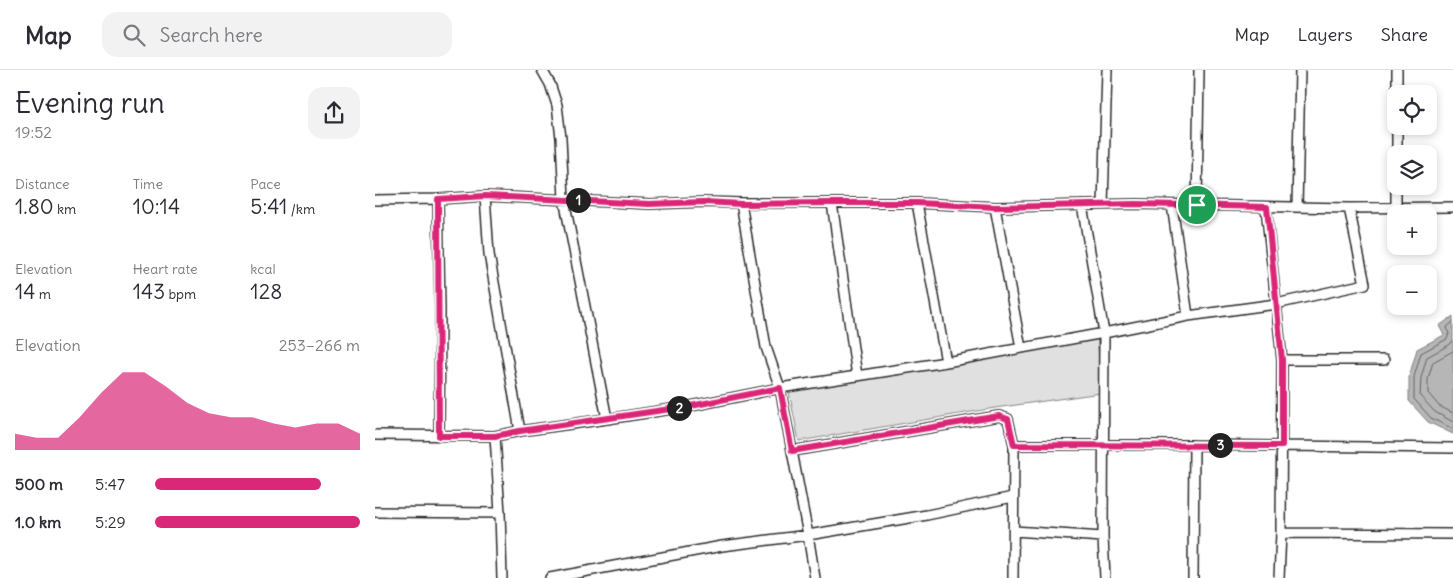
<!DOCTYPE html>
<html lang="en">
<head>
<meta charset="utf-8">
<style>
  :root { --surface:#fff; --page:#f2f2f3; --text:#2b2b33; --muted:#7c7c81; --line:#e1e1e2; --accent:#db2777 }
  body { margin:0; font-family:Delius,sans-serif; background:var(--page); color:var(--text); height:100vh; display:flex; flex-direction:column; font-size:19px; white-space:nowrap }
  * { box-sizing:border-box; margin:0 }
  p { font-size:16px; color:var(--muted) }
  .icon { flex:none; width:28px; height:28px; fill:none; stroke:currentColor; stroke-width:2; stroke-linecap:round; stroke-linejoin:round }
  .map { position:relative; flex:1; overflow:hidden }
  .sheet { display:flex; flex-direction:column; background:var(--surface); width:375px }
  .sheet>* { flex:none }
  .buttons { position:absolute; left:1012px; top:15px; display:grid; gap:10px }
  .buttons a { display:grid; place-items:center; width:50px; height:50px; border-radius:10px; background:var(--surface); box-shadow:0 2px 8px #0003; font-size:25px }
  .pin { position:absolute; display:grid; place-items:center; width:42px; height:42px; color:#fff; margin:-21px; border:2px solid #fff; border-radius:50%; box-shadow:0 1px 5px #0007 }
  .km { position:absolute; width:25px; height:25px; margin:-12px; border-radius:50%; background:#222; color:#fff; font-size:14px; line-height:25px; text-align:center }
  .round { display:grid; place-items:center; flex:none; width:52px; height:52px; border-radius:15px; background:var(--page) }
  .headline { display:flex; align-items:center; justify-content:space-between; height:85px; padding:0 15px }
  h1 { font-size:28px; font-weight:600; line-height:38px }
  .metrics { display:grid; grid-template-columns:repeat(3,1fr); gap:8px; height:85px; padding:5px 15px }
  .metrics div { display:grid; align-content:center }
  .metrics b { font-size:21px; font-weight:600 }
  .metrics small { font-size:14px; font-weight:400 }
  .metrics p { font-size:14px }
  .chart { height:140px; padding:10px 15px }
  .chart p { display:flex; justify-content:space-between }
  .chart svg { width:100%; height:90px; margin-top:5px; fill:var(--accent); opacity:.7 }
  ul { padding:0 15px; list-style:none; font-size:16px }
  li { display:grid; grid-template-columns:80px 60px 1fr; align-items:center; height:38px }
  li i { height:12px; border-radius:6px; background:var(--accent) }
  header { display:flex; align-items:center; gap:30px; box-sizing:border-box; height:70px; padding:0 25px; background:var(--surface); border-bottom:1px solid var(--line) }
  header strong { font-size:24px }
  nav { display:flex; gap:28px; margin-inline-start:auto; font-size:18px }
  .search { width:350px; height:45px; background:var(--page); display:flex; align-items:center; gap:12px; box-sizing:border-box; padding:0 18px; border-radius:15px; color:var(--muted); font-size:19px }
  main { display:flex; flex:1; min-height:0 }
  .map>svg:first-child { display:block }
  .green { fill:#e0e0e0; stroke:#868686 }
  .water { fill:#b6b6b6; stroke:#7e7e7e }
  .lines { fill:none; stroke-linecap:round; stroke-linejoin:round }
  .shore { stroke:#636363; stroke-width:1 }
  .minor-casing { stroke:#2b2b2b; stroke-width:12 }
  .minor { stroke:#fff; stroke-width:9 }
  .route-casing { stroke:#fff; stroke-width:10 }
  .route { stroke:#db2777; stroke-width:6 }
</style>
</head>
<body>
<header>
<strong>Map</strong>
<div class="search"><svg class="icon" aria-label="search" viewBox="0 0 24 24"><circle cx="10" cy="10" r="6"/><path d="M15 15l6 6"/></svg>Search here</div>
<nav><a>Map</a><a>Layers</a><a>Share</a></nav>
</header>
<main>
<section class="sheet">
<div class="headline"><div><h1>Evening run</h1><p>19:52</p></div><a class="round"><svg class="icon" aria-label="share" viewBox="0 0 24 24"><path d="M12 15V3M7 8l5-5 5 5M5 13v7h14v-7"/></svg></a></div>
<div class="metrics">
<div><p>Distance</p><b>1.80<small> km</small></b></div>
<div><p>Time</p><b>10:14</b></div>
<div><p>Pace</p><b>5:41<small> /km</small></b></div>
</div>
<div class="metrics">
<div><p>Elevation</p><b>14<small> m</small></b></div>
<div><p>Heart rate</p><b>143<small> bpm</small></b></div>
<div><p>kcal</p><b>128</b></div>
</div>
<div class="chart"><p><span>Elevation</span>253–266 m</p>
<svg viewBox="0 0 160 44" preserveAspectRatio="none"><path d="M0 44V36L10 38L20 38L30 28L40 16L50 6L60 6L70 13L80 21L90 26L100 28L110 28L120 31L130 33L140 31L150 31L160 36V44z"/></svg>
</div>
<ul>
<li><b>500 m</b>5:47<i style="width:81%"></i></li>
<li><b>1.0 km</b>5:29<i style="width:100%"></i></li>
</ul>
</section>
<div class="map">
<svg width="1078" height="508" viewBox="0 0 1078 508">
  <rect width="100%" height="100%" fill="#fff"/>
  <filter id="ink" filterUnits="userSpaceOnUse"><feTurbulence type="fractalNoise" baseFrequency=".02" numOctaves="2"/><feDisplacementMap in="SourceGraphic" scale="10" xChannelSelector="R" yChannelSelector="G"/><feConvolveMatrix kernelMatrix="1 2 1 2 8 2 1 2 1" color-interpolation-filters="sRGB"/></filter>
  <g filter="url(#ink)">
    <!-- green -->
    <path class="green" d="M722 262 726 323 620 338 424 371 413 317Z"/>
    <!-- water -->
    <path class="water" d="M1078 246V364L1053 352 1034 331V307L1042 279 1069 265 1064 256Z"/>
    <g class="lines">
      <!-- shore -->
      <path class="shore" d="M1078 252 1072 257 1074 264 1072 269 1046 283 1039 307V329L1056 348 1078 359
        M1078 271 1074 275 1052 287 1046 308 1045 326 1060 342 1078 352
        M1078 281 1058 292 1053 309V323L1064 336 1078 343"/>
      <!-- minor casing -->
      <g class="minor-casing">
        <path id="minor" d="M167 0 175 14 182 35 186 68 189 129 232 349
          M1022 24V0
          M1022 84V56
          M110 126 114 184 145 361
          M63 129 65 239 64 365
          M0 130 63 129 110 126 275 134 329 132 366 133H542L620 137 761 134 974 138 1078 137
          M366 133 391 277 405 318 433 465 440 508
          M457 133 482 306
          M542 133 571 292
          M707 135 729 263 728 467 730 508
          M728 135 732 0
          M797 135 813 246
          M822 135 824 0
          M620 137 646 278
          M891 137 907 290 906 463 904 508
          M922 137 925 0
          M1021 137V116
          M907 290H1009
          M0 365 120 366 145 361 232 349 316 336 405 318 571 292 729 263 813 246 901 234 990 214 974 138
          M120 366 125 443 127 508
          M639 375H819L1078 378
          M417 381 624 346 633 349 639 375 638 508
          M0 442 125 443
          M639 461 728 467
          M906 463 1078 464
          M175 508 347 476 433 465 552 445 638 427
          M818 508 819 375"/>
      </g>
      <!-- minor -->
      <use href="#minor" class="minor"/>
    </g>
  </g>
  <g class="lines" filter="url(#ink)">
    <!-- route casing -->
    <g class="route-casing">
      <path id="route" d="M110 126 274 134 329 132 366 134 457 133H542L620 137 761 134 892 137 907 290V376L639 375 633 349 624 346 417 381 405 318 316 336 145 361 120 366H64L63 129Z"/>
    </g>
    <!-- route -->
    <use href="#route" class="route"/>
  </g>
</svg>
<div class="buttons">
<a><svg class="icon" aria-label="locate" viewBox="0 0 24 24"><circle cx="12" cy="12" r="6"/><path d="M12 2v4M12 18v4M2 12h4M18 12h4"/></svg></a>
<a><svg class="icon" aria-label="layers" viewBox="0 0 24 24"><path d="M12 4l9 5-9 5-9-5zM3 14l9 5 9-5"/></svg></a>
<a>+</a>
<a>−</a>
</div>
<div class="pin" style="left:822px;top:135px;background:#1e9e55"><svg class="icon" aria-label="arrive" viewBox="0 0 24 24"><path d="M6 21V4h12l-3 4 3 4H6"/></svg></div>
<b class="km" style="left:203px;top:130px">1</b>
<b class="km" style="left:304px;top:338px">2</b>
<b class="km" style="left:845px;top:375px">3</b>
</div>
</main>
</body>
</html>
